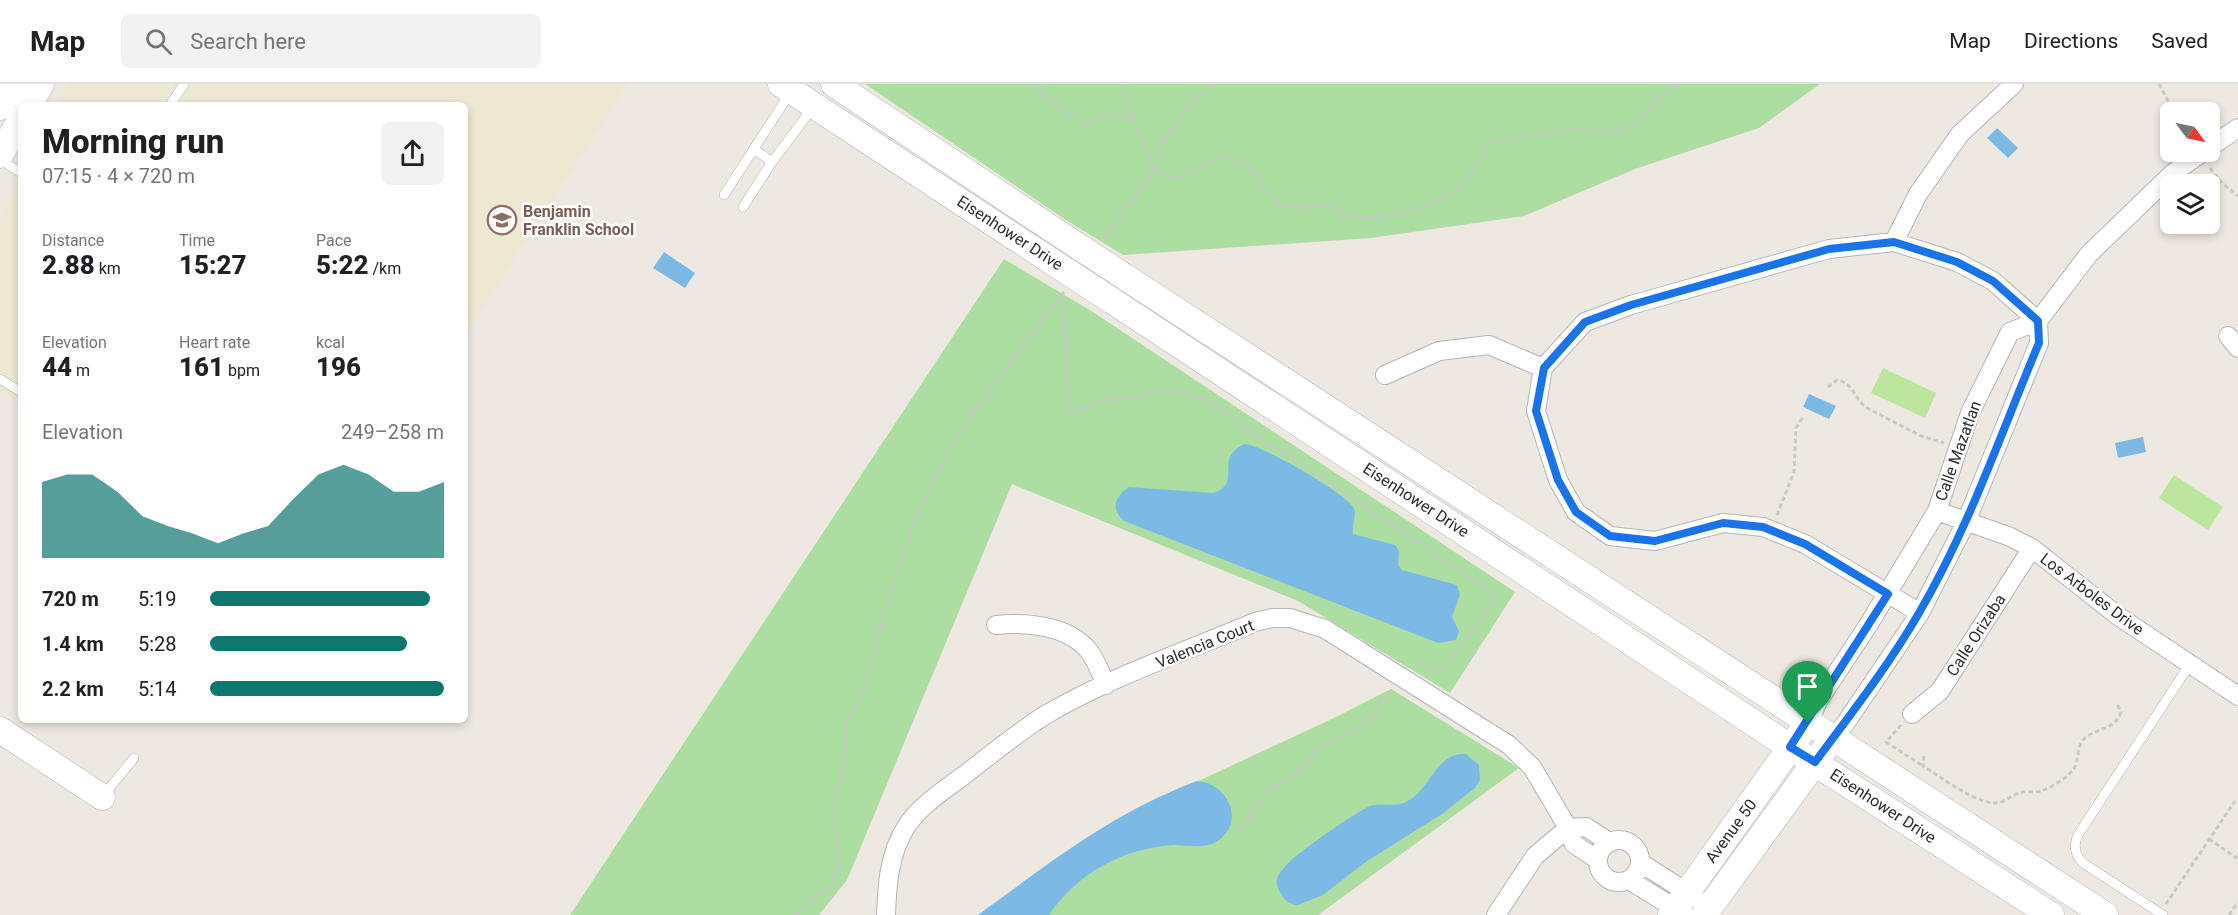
<!DOCTYPE html>
<html lang="en">
<head>
<meta charset="utf-8">
<style>
  :root { --surface:#fff; --page:#f2f2f2; --text:#202124; --muted:#757577; --line:#e0e0e0; --accent:#0f766e }
  body { margin:0; font-family:Roboto,sans-serif; background:var(--page); color:var(--text); height:100vh; display:flex; flex-direction:column; font-size:22px; white-space:nowrap }
  * { box-sizing:border-box; margin:0 }
  p { font-size:20px; color:var(--muted) }
  .icon { flex:none; width:33px; height:33px; fill:none; stroke:currentColor; stroke-width:2; stroke-linecap:round; stroke-linejoin:round }
  .map { position:relative; flex:1; overflow:hidden }
  .details { position:absolute; left:18px; top:18px; width:450px; height:621px; display:flex; flex-direction:column; background:var(--surface); border-radius:9px; box-shadow:0 3px 9px #0003 }
  .details>* { flex:none }
  .needle { width:39px; rotate:123deg }
  .buttons { position:absolute; left:2160px; top:18px; display:grid; gap:12px }
  .buttons a { display:grid; place-items:center; width:60px; height:60px; border-radius:9px; background:var(--surface); box-shadow:0 3px 9px #0003; font-size:30px }
  .pin { position:absolute; display:grid; place-items:center; width:51px; height:51px; color:#fff; margin:-62px -26px; border-radius:50% 50% 50% 0; rotate:-45deg; box-shadow:0 0 6px #0007 }
  .pin .icon { rotate:45deg }
  .round { display:grid; place-items:center; flex:none; width:63px; height:63px; border-radius:9px; background:var(--page) }
  .summary { display:flex; align-items:center; justify-content:space-between; height:102px; padding:0 24px }
  h1 { font-size:33px; font-weight:800; line-height:45px }
  .metrics { display:grid; grid-template-columns:repeat(3,1fr); gap:9px; height:102px; padding:6px 24px }
  .metrics div { display:grid; align-content:center }
  .metrics b { font-size:26px; font-weight:800 }
  .metrics small { font-size:16px; font-weight:400 }
  .metrics p { font-size:16px }
  .chart { height:168px; padding:12px 24px }
  .chart p { display:flex; justify-content:space-between }
  .chart svg { width:100%; height:108px; margin-top:6px; fill:var(--accent); opacity:.7 }
  ul { padding:0 24px; list-style:none; font-size:20px }
  li { display:grid; grid-template-columns:96px 72px 1fr; align-items:center; height:45px }
  li i { height:15px; border-radius:8px; background:var(--accent) }
  header { display:flex; align-items:center; gap:36px; box-sizing:border-box; height:84px; padding:0 30px; background:var(--surface); border-bottom:2px solid var(--line) }
  header strong { font-size:28px }
  nav { display:flex; gap:33px; margin-inline-start:auto; font-size:21px }
  .search { width:420px; height:54px; background:var(--page); display:flex; align-items:center; gap:15px; box-sizing:border-box; padding:0 21px; border-radius:9px; color:var(--muted); font-size:22px }
  .map>svg:first-child { display:block }
  .education { fill:#ede8d1 }
  .green { fill:#addea1 }
  .pitch { fill:#bce59e }
  .water { fill:#7cbae5 }
  .lines { fill:none; stroke-linecap:round; stroke-linejoin:round }
  .lane-casing { stroke:#b3b4be; stroke-width:10 }
  .street-casing { stroke:#b3b4be; stroke-width:20 }
  .secondary-casing { stroke:#b3b4be; stroke-width:27 }
  .path { stroke:#c8c8c8; stroke-width:3; stroke-dasharray:4.5 3; stroke-linecap:butt }
  .lane { stroke:#fff; stroke-width:9 }
  .street { stroke:#fff; stroke-width:18 }
  .secondary { stroke:#fff; stroke-width:26 }
  .secondary-bridge-casing { stroke:#b3b4be; stroke-width:27; stroke-linecap:butt }
  .secondary-bridge { stroke:#fff; stroke-width:26 }
  .route-casing { stroke:#fff; stroke-width:12 }
  .route { stroke:#1a73e8; stroke-width:8 }
  .labels { text-anchor:middle; dominant-baseline:central; stroke-width:5; stroke-linejoin:round; paint-order:stroke }
  .education-label { font-size:16px; font-weight:bold; fill:#785e54; stroke:#fff; text-anchor:start }
  .street-label { font-size:16px; fill:#2c2c2c; stroke:#fff }
</style>
</head>
<body>
<header>
<strong>Map</strong>
<div class="search"><svg class="icon" aria-label="search" viewBox="0 0 24 24"><circle cx="10" cy="10" r="6"/><path d="M15 15l6 6"/></svg>Search here</div>
<nav><a>Map</a><a>Directions</a><a>Saved</a></nav>
</header>
<div class="map">
<svg width="2238" height="831" viewBox="0 0 2238 831">
  <rect width="100%" height="100%" fill="#ede9e0"/>
  <!-- education -->
  <path class="education" d="M69 0H628L465 251V21H55Z
    M21 90V320L0 306V137Z"/>
  <!-- green -->
  <path class="green" d="M865 0H1820L1759 44 1635 85 1524 132 1371 154 1123 171 1066 136Z
    M1004 175 1093 228 1515 508 1450 609 1298 517 1012 400 847 796 819 831H570Z
    M1391 605 1519 684 1318 831H982L1134 727 1334 634Z"/>
  <!-- pitch -->
  <path class="pitch" d="M1883 284 1936 309 1925 334 1871 309Z
    M2174 391 2223 423 2208 446 2159 414Z"/>
  <!-- water -->
  <path class="water" d="M1997 44 2018 64 2008 74 1987 54Z
    M664 168 695 189 685 204 653 184Z
    M1809 310 1836 322 1829 335 1803 323Z
    M2143 353 2146 368 2118 374 2115 359Z
    M1245 360C1262 361 1345 409 1353 423 1358 431 1351 441 1353 450L1395 461 1399 467 1398 481 1402 486 1457 501 1460 511 1452 533 1459 547 1456 556 1438 559 1124 437C1110 425 1115 412 1129 403L1213 409C1244 400 1212 374 1245 360Z
    M1460 670H1466L1479 681 1480 696 1475 704 1442 730 1367 777 1323 811 1298 821C1287 821 1282 813 1278 804 1275 796 1278 790 1284 784 1292 772 1356 728 1370 722 1382 718 1394 724 1406 718 1429 707 1434 674 1460 670Z
    M1197 697C1227 699 1246 736 1219 756 1207 766 1188 761 1174 761 1124 764 1077 789 1049 831H978C1051 778 1112 729 1197 697Z"/>
  <g class="lines">
    <!-- lane casing -->
    <g class="lane-casing">
      <path id="lane" d="M170 21 184 0
        M754 65 772 78
        M0 75 21 89
        M724 111 790 9
        M743 123 772 78 814 22
        M0 295 21 308
        M103 712 134 674
        M2163 831 2083 779C2075 771 2073 761 2078 751L2190 580"/>
    </g>
    <!-- street casing -->
    <g class="street-casing">
      <path id="street" d="M2210 63 2238 44
        M1894 158 1918 110 1960 50 2014 0
        M2228 252 2238 264
        M1543 284 1585 238 1631 221 1829 165 1894 158 1957 178 1993 197 2038 237
        M1543 284 1536 327 1558 396 1576 428 1610 452 1655 457 1723 439 1763 443 1805 460 1920 529
        M1385 291 1439 267 1489 261 1543 284
        M1937 427 2008 452 2032 464 2118 532 2238 612
        M996 541C1026 538 1068 541 1089 567 1096 576 1101 590 1106 601
        M1912 630 1940 607 2032 464
        M1808 639 1818 617 1867 543 1937 427 1970 329 2010 248 2038 237 2089 170 2173 89 2203 68
        M1832 655 1845 640 1920 529 1966 438 2039 259 2038 237
        M1568 744 1586 743 1609 758
        M1598 777a21 21 0 1 1 42 0a21 21 0 1 1-42 0Z
        M1641 779 1696 814
        M1629 796 1684 830
        M886 831C887 801 889 770 906 743 920 721 946 705 967 689 993 669 1019 647 1047 630 1110 593 1187 567 1255 538L1272 534H1290L1325 545 1509 661 1532 683 1568 744 1574 760 1598 776
        M1496 831 1535 772 1568 744"/>
    </g>
    <!-- secondary casing -->
    <g class="secondary-casing">
      <path id="secondary" d="M781 0 1039 169
        M834 0 1052 145
        M29 21 41 0
        M0 23 15 0
        M0 71 21 35
        M1125 193 2105 831
        M1111 216 1790 663 2051 831
        M0 646 102 713
        M1671 831 1800 650
        M1704 831 1824 666"/>
    </g>
    <!-- path -->
    <path class="path" d="M1035 0 1053 19 1085 41 1109 31 1133 35
      M1123 0 1133 35 1154 88C1162 90 1173 94 1181 93 1200 92 1211 66 1235 74 1255 80 1262 108 1279 119 1296 130 1312 118 1328 122 1337 124 1345 130 1354 133 1382 139 1431 123 1454 106 1470 95 1480 75 1491 59L1570 46 1615 48 1636 39 1666 8 1680 0
      M2159 0 2174 28
      M2210 84 2221 98 2238 112
      M1104 155 1154 88 1165 55 1187 23 1215 0
      M1060 214 1065 239 1067 322 1075 329 1104 316 1135 314 1156 306 1182 309 1211 317 1268 361 1288 371 1491 508 1496 517 1446 581 1441 585 1416 581
      M1828 303 1837 296C1854 299 1854 315 1867 324L1921 352 1944 359
      M1777 431 1794 388 1796 344 1803 333
      M1901 641 1886 658 1923 682
      M1924 672 1923 682C1941 693 1972 717 1993 719 2004 720 2012 710 2023 708 2029 707 2036 709 2041 707 2050 704 2063 696 2069 690 2082 680 2074 663 2085 654 2098 643 2115 646 2121 628L2117 620
      M1238 748 1268 708 1301 685 1320 663 1360 645 1392 606
      M2209 755 2238 775
      M2166 820 2235 717
      M795 831 831 802 840 784 834 731 844 680 845 645 870 594 878 553 913 441 949 365 981 319 1064 208
      M2229 831 2238 818"/>
    <!-- lane -->
    <use href="#lane" class="lane"/>
    <!-- street -->
    <use href="#street" class="street"/>
    <!-- secondary -->
    <use href="#secondary" class="secondary"/>
    <!-- secondary-bridge casing -->
    <g class="secondary-bridge-casing">
      <path id="secondary-bridge" d="M1052 145 1125 193
        M1039 169 1111 216"/>
    </g>
    <!-- secondary-bridge -->
    <use href="#secondary-bridge" class="secondary-bridge"/>
  </g>
  <g class="lines">
    <!-- route casing -->
    <g class="route-casing">
      <path id="route" d="M1894 158 1957 178 1993 197 2038 237 2039 259C2001 349 1969 444 1919 529 1889 581 1851 630 1815 678L1790 663 1888 510 1805 460 1763 443 1723 439 1655 457 1610 452 1576 428 1558 396 1536 327 1544 284 1585 238 1631 221 1829 165Z"/>
    </g>
    <!-- route -->
    <use href="#route" class="route"/>
  </g>
  <!-- icons -->
  <defs>
    <g id="school-ring" transform="scale(1.5)"><circle r="9.5" fill="#fff" stroke="#8d6e63" stroke-width="1.5"/><path d="M0-5L7-2L0 1L-7-2ZM-4 1L0 2.5L4 1V4Q0 6-4 4Z" fill="#8d6e63"/></g>
  </defs>
  <g fill-rule="evenodd">
    <use href="#school-ring" x="502" y="136"/>
  </g>
  <g class="labels">
    <!-- education labels -->
    <g class="education-label">
      <text x="523" y="127">Benjamin<tspan x="523" dy="18">Franklin School</tspan></text>
    </g>
    <!-- street labels -->
    <g class="street-label">
      <text transform="translate(1010 149) rotate(33)">Eisenhower Drive</text>
      <text transform="translate(1958 367) rotate(-70)">Calle Mazatlan</text>
      <text transform="translate(1416 416) rotate(33)">Eisenhower Drive</text>
      <text transform="translate(2092 510) rotate(37)">Los Arboles Drive</text>
      <text transform="translate(1976 551) rotate(-57)">Calle Orizaba</text>
      <text transform="translate(1205 560) rotate(-22)">Valencia Court</text>
      <text transform="translate(1883 722) rotate(33)">Eisenhower Drive</text>
      <text transform="translate(1731 747) rotate(-54)">Avenue 50</text>
    </g>
  </g>
</svg>
<div class="buttons">
<a><svg class="needle" viewBox="-14 -14 28 28"><path d="M0-13l5 13h-10z" fill="#e53935"/><path d="M0 13l5-13h-10z" fill="#757577"/></svg></a>
<a><svg class="icon" aria-label="layers" viewBox="0 0 24 24"><path d="M12 4l9 5-9 5-9-5zM3 14l9 5 9-5"/></svg></a>
</div>
<div class="pin" style="left:1808px;top:639px;background:#1e9e55"><svg class="icon" aria-label="arrive" viewBox="0 0 24 24"><path d="M6 21V4h12l-3 4 3 4H6"/></svg></div>
<section class="details">
<div class="summary"><div><h1>Morning run</h1><p>07:15 · 4 × 720 m</p></div><a class="round"><svg class="icon" aria-label="share" viewBox="0 0 24 24"><path d="M12 15V3M7 8l5-5 5 5M5 13v7h14v-7"/></svg></a></div>
<div class="metrics">
<div><p>Distance</p><b>2.88<small> km</small></b></div>
<div><p>Time</p><b>15:27</b></div>
<div><p>Pace</p><b>5:22<small> /km</small></b></div>
</div>
<div class="metrics">
<div><p>Elevation</p><b>44<small> m</small></b></div>
<div><p>Heart rate</p><b>161<small> bpm</small></b></div>
<div><p>kcal</p><b>196</b></div>
</div>
<div class="chart"><p><span>Elevation</span>249–258 m</p>
<svg viewBox="0 0 160 44" preserveAspectRatio="none"><path d="M0 44V13L10 10L20 10L30 17L40 27L50 31L60 34L70 38L80 34L90 31L100 20L110 10L120 6L130 10L140 17L150 17L160 13V44z"/></svg>
</div>
<ul>
<li><b>720 m</b>5:19<i style="width:94%"></i></li>
<li><b>1.4 km</b>5:28<i style="width:84%"></i></li>
<li><b>2.2 km</b>5:14<i style="width:100%"></i></li>
</ul>
</section>
</div>
</body>
</html>
